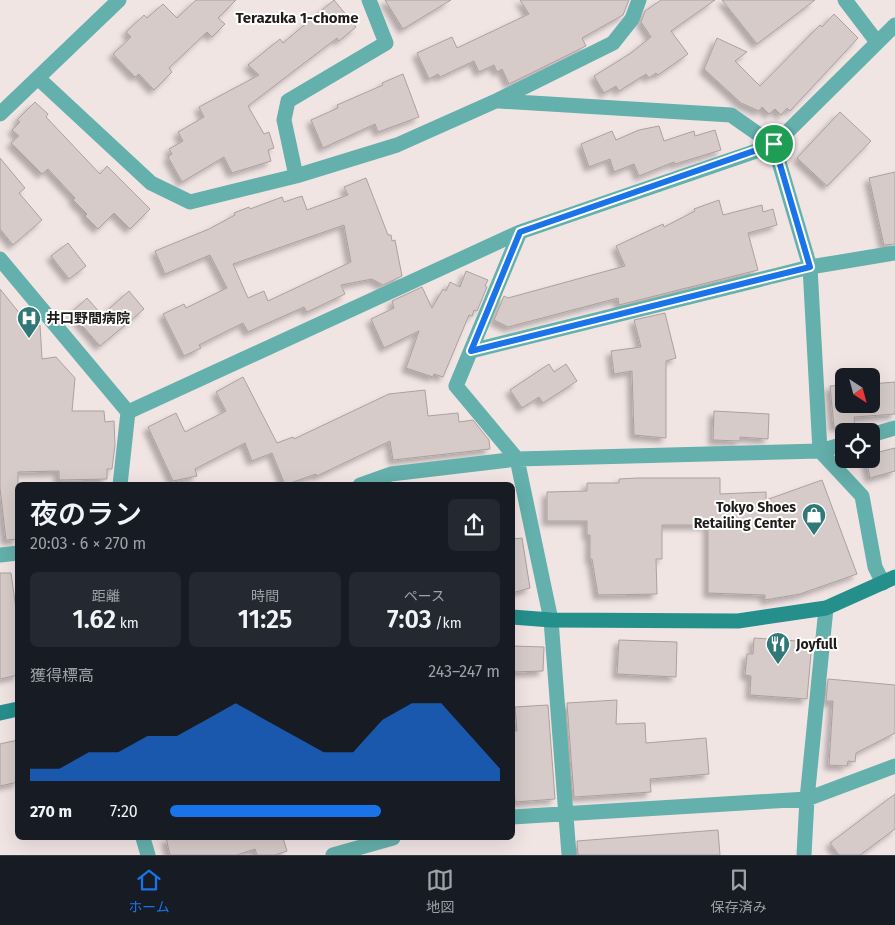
<!DOCTYPE html>
<html lang="ja">
<head>
<meta charset="utf-8">
<style>
  :root { --surface:#171b24; --page:#242831; --text:#f1f3f6; --muted:#9ea1a6; --line:#363941; --accent:#1a73e8 }
  body { margin:0; font-family:"Fira Sans","Noto Sans JP",sans-serif; background:var(--page); color:var(--text); height:100vh; display:flex; flex-direction:column; font-size:19px; white-space:nowrap }
  * { box-sizing:border-box; margin:0 }
  p { font-size:16px; color:var(--muted) }
  .icon { flex:none; width:28px; height:28px; fill:none; stroke:currentColor; stroke-width:2; stroke-linecap:round; stroke-linejoin:round }
  .map { position:relative; flex:1; overflow:hidden }
  .details { position:absolute; left:15px; top:482px; width:500px; height:358px; display:flex; flex-direction:column; background:var(--surface); border-radius:8px; box-shadow:0 5px 20px #0002 }
  .details>* { flex:none }
  .needle { width:32px; rotate:144deg }
  .fabs { position:absolute; left:835px; top:368px; display:grid; gap:10px }
  .fabs a { display:grid; place-items:center; width:45px; height:45px; border-radius:8px; background:var(--surface); box-shadow:0 5px 20px #0002; font-size:25px }
  .pin { position:absolute; display:grid; place-items:center; width:42px; height:42px; color:#fff; margin:-21px; border:2px solid #fff; border-radius:50%; box-shadow:0 1px 5px #0007 }
  .round { display:grid; place-items:center; flex:none; width:52px; height:52px; border-radius:8px; background:var(--page) }
  .headline { display:flex; align-items:center; justify-content:space-between; height:85px; padding:0 15px }
  h1 { font-size:28px; font-weight:600; line-height:38px }
  .figures { display:grid; grid-template-columns:repeat(3,1fr); gap:8px; height:85px; padding:5px 15px }
  .figures div { display:grid; align-content:center; border-radius:8px; background:var(--page); text-align:center }
  .figures b { font-size:25px; font-weight:600 }
  .figures small { font-size:14px; font-weight:400 }
  .figures p { font-size:14px }
  .chart { height:140px; padding:10px 15px }
  .chart p { display:flex; justify-content:space-between }
  .chart svg { width:100%; height:90px; margin-top:5px; fill:var(--accent); opacity:.7 }
  ul { padding:0 15px; list-style:none; font-size:16px }
  li { display:grid; grid-template-columns:80px 60px 1fr; align-items:center; height:38px }
  li i { height:12px; border-radius:6px; background:var(--accent) }
  .dock { display:flex; justify-content:space-around; align-items:center; height:70px; border-top:1px solid var(--line); background:var(--surface); font-size:14px; color:var(--muted) }
  .dock a { display:grid; justify-items:center; gap:2px }
  .dock .selected { color:var(--accent) }
  .map>svg:first-child { display:block }
  .building { fill:#d6cbc9; stroke:#aba19f; fill-rule:evenodd; filter:url(#shadow) }
  .lines { fill:none; stroke-linecap:round; stroke-linejoin:round }
  .street { stroke:#64b0ac; stroke-width:15 }
  .secondary { stroke:#258f8c; stroke-width:15 }
  .route-casing { stroke:#fff; stroke-width:10 }
  .route { stroke:#1a73e8; stroke-width:6 }
  .labels { text-anchor:middle; dominant-baseline:central; stroke-width:4; stroke-linejoin:round; paint-order:stroke }
  .poi-label { font-size:14px; font-weight:bold; fill:#201c1c; stroke:#fff; text-anchor:start }
  .neighbourhood-label { font-size:15px; font-weight:bold; fill:#201c1c; stroke:#fff }
</style>
</head>
<body>
<div class="map">
<svg width="895" height="855" viewBox="0 0 895 855">
  <defs>
    <filter id="shadow"><feDropShadow dx="-4.5" dy="4.5" stdDeviation="2.5" flood-color="#0004"/></filter>
  </defs>
  <rect width="100%" height="100%" fill="#f1e5e4"/>
  <!-- building -->
  <path class="building" d="M196 0H236L218 18 225 24 212 37 207 32 169 68 172 72 154 90 139 74 135 77 113 54 131 37 126 32 144 15 147 18 163 4 177 18Z
    M334 0 356 27 339 41 337 38 248 106 264 134 269 132 274 148 268 150 271 161 232 173 224 157 182 182 168 157 172 154 169 149 183 141 178 132 204 117 199 107 259 75 248 65 280 39 283 43Z
    M385 0H451L403 29Z
    M520 0H629L623 15 582 38 586 46 509 84 502 69 497 72 494 65 479 72 474 61 440 77 438 74 429 79 417 53 452 37 457 48 529 14Z
    M661 0H715L671 31 688 54 658 75 656 73 649 78 646 74 619 91 616 86 604 93 594 76 631 53 651 37 641 22 645 11Z
    M722 0H815L757 44Z
    M834 14 858 38 790 111 787 108 781 115 775 109 769 114 762 107 759 111 741 103 704 69 717 38 747 52 735 61 760 86 820 25 822 27Z
    M403 74 419 117 378 132 375 124 323 148 311 120 338 108 337 105 383 85 382 83Z
    M35 102 48 114 46 117 100 174 107 166 150 209 130 229 114 213 98 229 85 216 87 214 73 200 75 198 48 169 42 174 11 143 19 136 12 130 20 122 17 120Z
    M840 112 871 141 827 186 797 158Z
    M659 126 664 141 694 131 695 136 715 130 721 150 675 164 674 162 639 176 634 164 614 172 610 159 589 167 581 144 612 131 616 140 639 130Z
    M0 158 25 188 19 193 42 220 13 245 0 229Z
    M895 172V244L884 245 869 178Z
    M366 178 388 235H391L392 241 395 240 402 276 383 285 372 279 341 285 345 294 307 312 304 307 248 332 243 323 199 345 201 348 184 356 163 314 184 304 186 308 227 288 210 255 165 274 155 251 209 229 235 215 234 213 249 207 250 209 282 197 284 202 302 196 307 210 348 195 344 187ZM344 225 351 262 268 301 264 291 248 298 233 264Z
    M719 200 723 215 762 205 763 212 773 209 777 225 748 233 758 270 619 305 618 298 508 327 494 320 504 296 508 298 625 266 616 246 663 224 664 227 695 211 694 209Z
    M68 243 86 266 69 279 51 256Z
    M466 271 488 280 485 286 487 287 477 311 474 310 472 316 469 315 443 377 434 374 433 377 406 368 419 331 384 348 371 319 394 308 392 301 422 287 432 308 443 289 446 291 450 282 460 287Z
    M0 289 29 325H40L42 359 56 357 75 378 72 411H104L105 422 114 421 115 445 112 469H107V479L59 480V471L18 472V539L6 540 0 488Z
    M129 291 144 309 100 346 71 313 87 298 102 315Z
    M665 313 676 358 666 361V438L634 435 632 371 614 374 611 351 641 347 634 320Z
    M549 364 554 372 566 364 577 381 543 403 539 397 522 408 510 390Z
    M243 377 277 443 293 437 294 439 389 394 425 390 428 416 458 413 459 422 473 420 489 440 490 449 393 460 390 441 317 476 316 474 285 485 272 453 252 461 245 443 195 469 197 476 173 481 148 427 176 413 185 432 226 411 216 392Z
    M895 382V414L854 417 855 425 834 427 830 386 844 385V404H871V384Z
    M714 411 769 414 768 439 740 437V441L713 440Z
    M895 448V471L870 478 866 459H871V454Z
    M638 478H720V494L766 492V500L822 480 857 574 800 594 765 600V595L708 593V525H662V559H656L657 594 598 595 592 559H590V535H587V521H547V492L587 491V483H619V479Z
    M522 538 530 588 512 593V539Z
    M0 573H11L18 623V675L0 679Z
    M754 638 812 642 807 699 750 695 751 676 745 675 747 654H753Z
    M619 640 677 642 676 677 617 674Z
    M512 646 544 647 543 671 512 672Z
    M828 679 895 685V733L856 753 855 762 848 761 847 766 829 765 833 701H826Z
    M617 700 616 724 645 723 646 743 706 738 709 774 650 779 651 792 574 797 567 703Z
    M548 705 555 799 515 802 512 751V731H517L515 707Z
    M18 740V782L0 786V744Z
    M895 794V829L860 855H839L830 843Z
    M718 830 720 855H578L577 841Z
    M166 838H283L287 851 275 855H257L255 849 237 855H170Z"/>
  <g class="lines">
    <!-- street -->
    <path class="street" d="M845 0 877 42
      M38 78 151 183 190 202 296 176 397 145 498 100 613 43 632 19 639 0
      M499 101 731 115 774 145 810 267 820 451 844 444
      M0 114 119 0
      M296 176 284 120 288 101 386 43 369 0
      M520 232 456 386 517 459 551 620 569 855
      M0 259 128 412 120 485
      M471 351 810 267 895 253
      M128 412 520 232 774 145 895 25
      M871 435 895 428
      M360 485 391 474 517 459 820 451 862 496 875 567 883 583
      M0 555 18 553
      M512 817 807 799 895 766
      M143 838 148 855
      M333 855 393 838
      M804 855 807 799 826 608"/>
    <!-- secondary -->
    <path class="secondary" d="M512 617 551 620 738 621 826 608 895 577
      M0 713 18 709"/>
  </g>
  <g class="lines">
    <!-- route casing -->
    <g class="route-casing">
      <path id="route" d="M774 144 810 267 471 351 520 232Z"/>
    </g>
    <!-- route -->
    <use href="#route" class="route"/>
  </g>
  <!-- icons -->
  <defs>
    <g id="hospital-pin" transform="scale(1.25)"><path d="M0 17L-7.5 6A9.5 9.5 0 1 1 7.5 6Z" fill="#317976" stroke="#fff"/><path d="M-5-5h3v3.5h4V-5h3V5h-3V1.5h-4V5h-3Z" fill="#fff"/></g>
    <g id="shop-pin" transform="scale(1.25)"><path d="M0 17L-7.5 6A9.5 9.5 0 1 1 7.5 6Z" fill="#317976" stroke="#fff"/><path d="M-5-2.5h2.3a2.7 3.5 0 0 1 5.4 0H5L5.5 6h-11ZM-1.5-2.5h3a1.5 2.3 0 0 0-3 0Z" fill="#fff"/></g>
    <g id="restaurant-pin" transform="scale(1.25)"><path d="M0 17L-7.5 6A9.5 9.5 0 1 1 7.5 6Z" fill="#317976" stroke="#fff"/><path d="M-5-6h1v4h1v-4h1v4h1v-4h1v5L-1.5 .5V6h-2V.5L-5-1ZM5-6V6H3V1.5H1.5Q1.5-4 5-6Z" fill="#fff"/></g>
  </defs>
  <g fill-rule="evenodd">
    <use href="#hospital-pin" x="29" y="318"/>
    <use href="#shop-pin" x="814" y="515"/>
    <use href="#restaurant-pin" x="778" y="644"/>
  </g>
  <g class="labels">
    <!-- poi labels -->
    <g class="poi-label">
      <text x="46" y="318">井口野間病院</text>
      <text x="796" y="507" text-anchor="end">Tokyo Shoes<tspan x="796" dy="16">Retailing Center</tspan></text>
      <text x="796" y="644">Joyfull</text>
    </g>
    <!-- neighbourhood labels -->
    <g class="neighbourhood-label">
      <text x="297" y="18">Terazuka 1-chome</text>
    </g>
  </g>
</svg>
<div class="fabs">
<a><svg class="needle" viewBox="-14 -14 28 28"><path d="M0-13l5 13h-10z" fill="#e53935"/><path d="M0 13l5-13h-10z" fill="#9ea1a6"/></svg></a>
<a><svg class="icon" aria-label="locate" viewBox="0 0 24 24"><circle cx="12" cy="12" r="6"/><path d="M12 2v4M12 18v4M2 12h4M18 12h4"/></svg></a>
</div>
<div class="pin" style="left:774px;top:144px;background:#1e9e55"><svg class="icon" aria-label="arrive" viewBox="0 0 24 24"><path d="M6 21V4h12l-3 4 3 4H6"/></svg></div>
<section class="details">
<div class="headline"><div><h1>夜のラン</h1><p>20:03 · 6 × 270 m</p></div><a class="round"><svg class="icon" aria-label="share" viewBox="0 0 24 24"><path d="M12 15V3M7 8l5-5 5 5M5 13v7h14v-7"/></svg></a></div>
<div class="figures">
<div><p>距離</p><b>1.62<small> km</small></b></div>
<div><p>時間</p><b>11:25</b></div>
<div><p>ペース</p><b>7:03<small> /km</small></b></div>
</div>
<div class="chart"><p><span>獲得標高</span>243–247 m</p>
<svg viewBox="0 0 160 44" preserveAspectRatio="none"><path d="M0 44V38L10 38L20 30L30 30L40 22L50 22L60 14L70 6L80 14L90 22L100 30L110 30L120 14L130 6L140 6L150 22L160 38V44z"/></svg>
</div>
<ul>
<li><b>270 m</b>7:20<i style="width:64%"></i></li>
</ul>
</section>
</div>
<nav class="dock">
<a class="selected"><svg class="icon" aria-label="home" viewBox="0 0 24 24"><path d="M3 11l9-7 9 7M6 9v11h12V9"/></svg>ホーム</a>
<a><svg class="icon" aria-label="map" viewBox="0 0 24 24"><path d="M3 6l6-2 6 2 6-2v14l-6 2-6-2-6 2zM9 4v14M15 6v14"/></svg>地図</a>
<a><svg class="icon" aria-label="saved" viewBox="0 0 24 24"><path d="M7 4h10v16l-5-4-5 4z"/></svg>保存済み</a>
</nav>
</body>
</html>
